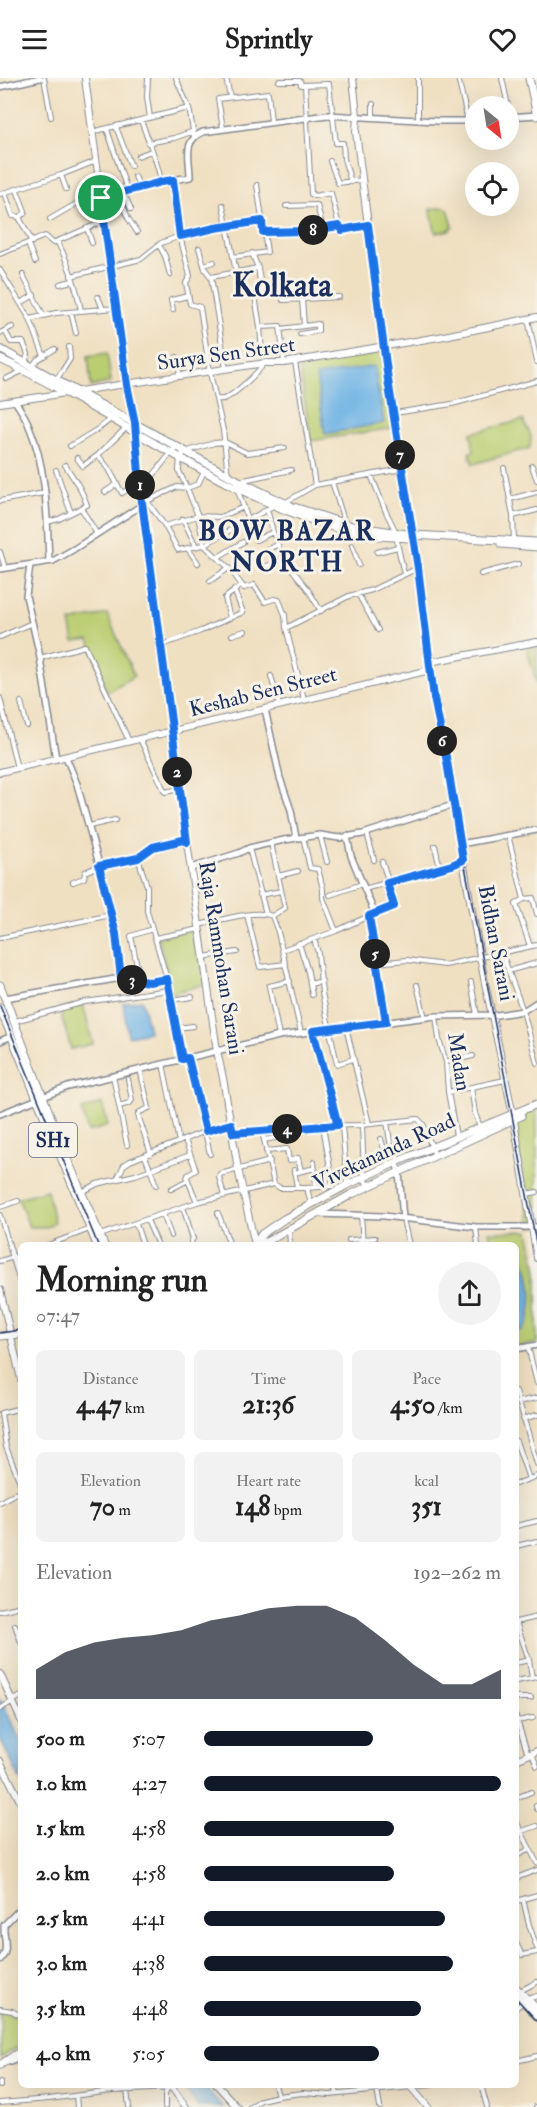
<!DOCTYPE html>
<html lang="en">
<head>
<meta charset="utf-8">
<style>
  :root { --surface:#fff; --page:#f2f2f2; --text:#222; --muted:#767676; --accent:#111827 }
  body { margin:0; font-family:"IM FELL Double Pica",serif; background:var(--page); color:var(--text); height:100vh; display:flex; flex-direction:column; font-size:22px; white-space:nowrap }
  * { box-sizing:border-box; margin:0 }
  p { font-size:20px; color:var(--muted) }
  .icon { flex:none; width:33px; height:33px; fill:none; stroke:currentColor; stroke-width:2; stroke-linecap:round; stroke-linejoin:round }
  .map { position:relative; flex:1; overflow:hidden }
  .drawer { position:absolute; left:18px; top:1164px; width:501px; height:846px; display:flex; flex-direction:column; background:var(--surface); border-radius:9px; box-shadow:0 6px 24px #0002 }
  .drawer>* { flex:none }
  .needle { width:39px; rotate:150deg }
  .tools { position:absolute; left:465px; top:18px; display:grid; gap:12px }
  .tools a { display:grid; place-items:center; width:54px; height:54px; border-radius:50%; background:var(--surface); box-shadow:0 6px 24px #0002; font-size:30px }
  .pin { position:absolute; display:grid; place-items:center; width:51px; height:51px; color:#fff; margin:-26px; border:3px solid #fff; border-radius:50%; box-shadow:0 2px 6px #0007 }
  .km { position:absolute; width:30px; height:30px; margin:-15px; border-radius:50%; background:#222; color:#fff; font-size:16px; line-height:30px; text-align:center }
  .round { display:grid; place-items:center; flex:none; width:63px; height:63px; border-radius:32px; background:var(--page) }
  .head { display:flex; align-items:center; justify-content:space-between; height:102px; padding:0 18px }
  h1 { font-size:33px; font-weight:800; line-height:45px }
  .metrics { display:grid; grid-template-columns:repeat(3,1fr); gap:9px; height:102px; padding:6px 18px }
  .metrics div { display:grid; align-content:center; border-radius:9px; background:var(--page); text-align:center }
  .metrics b { font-size:26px; font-weight:800 }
  .metrics small { font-size:16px; font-weight:400 }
  .metrics p { font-size:16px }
  .chart { height:168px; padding:12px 18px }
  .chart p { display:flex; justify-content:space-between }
  .chart svg { width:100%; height:108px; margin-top:6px; fill:var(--accent); opacity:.7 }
  ul { padding:0 18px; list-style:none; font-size:20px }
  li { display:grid; grid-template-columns:96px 72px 1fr; align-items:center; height:45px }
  li i { height:15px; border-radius:8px; background:var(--accent) }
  header { display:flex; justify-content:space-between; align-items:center; height:78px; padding:0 18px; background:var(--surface); font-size:27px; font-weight:800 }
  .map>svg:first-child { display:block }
  .green { fill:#bacd70; stroke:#6a7e67; stroke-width:1.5 }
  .water { fill:#6fb3e5; stroke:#4571a2; stroke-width:1.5 }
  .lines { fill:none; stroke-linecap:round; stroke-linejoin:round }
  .minor-casing { stroke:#868890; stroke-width:6 }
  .tertiary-casing { stroke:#868890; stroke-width:8 }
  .secondary-casing { stroke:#868890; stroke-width:8 }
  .primary-casing { stroke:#868890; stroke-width:9 }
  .minor { stroke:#fff; stroke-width:4 }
  .tertiary { stroke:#fff; stroke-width:5 }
  .secondary { stroke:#fff; stroke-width:6 }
  .primary { stroke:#fff; stroke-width:7 }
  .tram { stroke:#1b2f5e; stroke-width:1.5 }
  .route-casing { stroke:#fff; stroke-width:12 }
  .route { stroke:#1a73e8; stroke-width:8 }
  .labels { text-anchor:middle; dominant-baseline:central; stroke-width:6; stroke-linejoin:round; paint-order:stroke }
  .shield { fill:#f7f3e8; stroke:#5d6a87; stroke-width:1.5 }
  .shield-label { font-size:20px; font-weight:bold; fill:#1b2f5e }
  .street-label { font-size:21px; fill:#1b2f5e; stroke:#f7f3e8 }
  .district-label { font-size:27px; font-weight:bold; letter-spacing:1.5px; fill:#1b2f5e; stroke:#f7f3e8 }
  .town-label { font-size:33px; font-weight:bold; fill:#1b2f5e; stroke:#f7f3e8 }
</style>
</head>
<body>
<header><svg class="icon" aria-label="menu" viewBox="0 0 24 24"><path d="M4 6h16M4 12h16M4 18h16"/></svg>Sprintly<svg class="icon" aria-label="heart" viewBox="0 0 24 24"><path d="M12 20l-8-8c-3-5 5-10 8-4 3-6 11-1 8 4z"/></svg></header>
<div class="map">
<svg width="537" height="2029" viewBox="0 0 537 2029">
  <rect width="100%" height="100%" fill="#f7f3e8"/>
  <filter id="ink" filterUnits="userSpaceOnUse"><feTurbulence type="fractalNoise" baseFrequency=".0167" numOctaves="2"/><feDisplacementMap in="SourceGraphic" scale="12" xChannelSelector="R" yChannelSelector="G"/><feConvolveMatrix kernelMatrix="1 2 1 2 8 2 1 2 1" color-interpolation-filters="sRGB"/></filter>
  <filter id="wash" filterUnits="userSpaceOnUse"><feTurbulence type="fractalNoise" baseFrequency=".008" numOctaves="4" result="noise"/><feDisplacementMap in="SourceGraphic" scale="24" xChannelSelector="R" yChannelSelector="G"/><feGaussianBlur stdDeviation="1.35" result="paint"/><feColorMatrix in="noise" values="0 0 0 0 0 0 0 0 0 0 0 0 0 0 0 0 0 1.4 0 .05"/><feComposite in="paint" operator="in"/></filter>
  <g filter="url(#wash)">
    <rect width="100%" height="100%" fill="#f0e0c2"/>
    <!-- green -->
    <path class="green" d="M444 129 448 131 453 148 449 152 436 155 430 131Z
      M382 274 394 350 311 363 299 287Z
      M107 275 111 304 91 309 88 278Z
      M523 342 531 358 530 370 473 386 469 375 474 373 471 355Z
      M107 536 134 598 107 614 89 562 74 564 70 544Z
      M537 568V607L527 571Z
      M196 850 206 906 172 915 158 859Z
      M83 926 93 966 71 971 59 930Z
      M102 1025 108 1048 88 1054 82 1032Z
      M537 1030V1149H531L513 1040Z
      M47 1112 54 1144 47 1149H29L18 1120Z
      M529 1153 537 1194V1265L516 1269V1167H492L489 1154Z
      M0 1933 11 1935 21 1941V1967L1 1980Z"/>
    <!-- water -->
    <path class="water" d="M374 288 384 345 325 356 316 298Z
      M142 922 149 954 128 958 123 925Z
      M516 1171C534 1188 537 1237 522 1253L516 1251Z
      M0 1620 21 1664V1704L0 1660Z
      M183 2007H203L223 2029H198Z"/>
  </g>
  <g filter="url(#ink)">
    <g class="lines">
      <!-- minor casing -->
      <g class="minor-casing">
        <path id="minor" d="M44 0 51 39
          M148 0 147 19 150 40
          M176 0 189 30 194 58
          M226 0 230 19
          M418 0V42
          M458 0 468 43
          M502 0 508 28
          M279 3H300L301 7 329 6 336 65H343L344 81 351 104
          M305 7 311 116 314 118 331 115 339 148
          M373 26V40
          M141 42C148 63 158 83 161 104
          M116 49 131 88
          M223 50 218 21 268 15 271 43
          M107 51 127 112
          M92 54 189 30
          M148 65 174 60 194 53
          M138 78 151 73
          M330 83 338 105 362 102
          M61 97 66 111
          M135 98 139 109
          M173 102 180 158 190 198 186 205 190 226 200 229 210 295 223 352 228 397
          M17 112 25 133 24 136 19 139
          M123 114 131 131
          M5 115 13 138 19 139 32 164
          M0 116 61 97 96 83
          M118 116 128 140 137 154
          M223 127 236 194
          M286 128 317 127 323 151
          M50 141 81 123 100 116
          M87 150 92 165
          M263 154 307 153 339 148 342 152 368 147
          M57 163C68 183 77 211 81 233
          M28 166 35 184
          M159 167 165 178 170 197
          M199 170 205 191 211 199 226 291
          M252 175 258 190 262 215 255 218 260 249 262 275
          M0 176 45 158 53 165 104 143
          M233 179 267 174 257 107
          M204 187 214 184
          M0 192 30 241 44 278
          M23 197 43 237
          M71 198 141 181 161 165 180 158 215 150 262 143
          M211 199 258 190
          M60 206 72 203
          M98 219 103 231
          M283 222 339 219
          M21 225 34 217
          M173 232 171 222 188 218
          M71 234 76 255
          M30 241 56 235 116 230
          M528 241 537 284
          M260 249 280 248 284 285
          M281 251 304 248 302 221
          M5 253 11 264H23L28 276 25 284
          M0 255 12 249
          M300 256 318 253V246L304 248
          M177 279 180 298
          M295 284 315 407
          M32 289 37 282 55 271
          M6 301 24 292
          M57 301 70 281 69 269
          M216 321C221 321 222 322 226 320 235 316 260 293 264 285
          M395 335 452 326 537 303
          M70 368 98 351 111 341
          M98 377 126 350
          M77 380 83 388 98 377 109 391 122 415 139 405
          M532 388 537 402
          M504 390 513 438 514 463
          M56 392 71 435
          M204 394 198 406 187 410 179 393 180 378 188 373 214 365 225 364 247 375 285 370
          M371 397 386 434 396 454 398 469
          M239 403 291 392
          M332 404 345 446
          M140 408 152 399 177 367
          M237 410 248 442
          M105 414 117 406
          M510 421 537 414
          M0 423 44 415
          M147 423 165 448 178 472 204 467 273 428
          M286 424 315 407 402 391
          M143 425 177 409 187 410 198 438 204 467 229 490 244 510 254 507 265 524 274 521 279 522 285 537 286 550 304 621
          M81 430 97 456
          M267 431 273 454 283 480 307 510 321 533
          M513 438 537 432
          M183 441 196 468
          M47 444 59 441 87 427C82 411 74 401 65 387
          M165 448 198 438 220 439 244 429
          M256 462 273 454
          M352 467 359 487
          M188 471 198 485
          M0 474 5 490
          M377 474 398 469 404 496
          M218 479 243 464
          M250 479 277 467
          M263 490 283 480
          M481 496 518 486
          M210 503 229 490
          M358 516 378 552
          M230 540 225 520 242 507
          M286 550 349 518 372 512 418 490
          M232 557 245 553
          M0 559 32 545
          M162 567 201 553 243 534 234 512
          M40 580 85 568 129 663
          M271 598 279 627
          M0 620 17 690
          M21 624 27 648
          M140 661 165 714 180 711
          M89 748 115 742
          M367 755 374 782
          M320 757 327 784
          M508 757 524 821
          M303 759 310 790 318 791 323 811V820L336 853
          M271 765 285 830 272 838
          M435 768 440 790
          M249 770 266 836
          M138 780 147 808V833L167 901 182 981
          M382 784 389 805
          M278 798 298 793
          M73 804 84 800 85 794 99 788
          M364 811 452 787 463 782
          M260 817 281 813
          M330 817 362 806
          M374 835 394 828 387 805
          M247 837 260 889 286 886
          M199 847C218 843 254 831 272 838L278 854 301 955
          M0 860 111 837
          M155 860 200 851
          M314 861 318 875 322 915 337 986 353 981
          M299 865 308 894 312 917
          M530 868 516 826 524 821 533 820 537 836
          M282 872 336 853 369 838
          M502 875 523 933 537 985
          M203 879 237 874
          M376 885 407 882 445 887 537 867
          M508 893 537 885
          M121 900 149 904 167 901
          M140 903 131 858 152 851
          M471 904 477 937
          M310 906 322 903
          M417 907 425 940
          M171 922 192 919
          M436 938 439 961 446 984 448 1014 456 1058
          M15 943 85 924 169 912
          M346 949 369 1046
          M177 950 193 948
          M314 954 338 1047
          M279 958 269 908 290 903
          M188 980 210 1076
          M446 984 473 978
          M163 986 179 1064
          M140 991 149 1030 140 1034 138 1037 151 1076
          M113 998 127 1067
          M471 1009 475 1035 480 1049
          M448 1014 505 1002
          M119 1028 130 1025 132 1022 128 1001
          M387 1044 390 1064 399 1083
          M362 1047 364 1100 368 1108
          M342 1048 347 1106
          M262 1053 274 1106 280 1110H307L311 1126
          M233 1055 312 1048 362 1047 418 1041 423 1046 435 1078
          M381 1061 389 1088
          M185 1062 196 1092 188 1097 187 1100 197 1124
          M264 1062 298 1056
          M266 1073 287 1071 289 1083 298 1080 301 1093
          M145 1078 156 1107
          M314 1084 316 1109
          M294 1092 297 1109
          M294 1095 315 1090
          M118 1099 124 1087 130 1083 206 1053 231 1046
          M307 1110 333 1108 323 1048
          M171 1111 188 1102
          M82 1114 97 1106 135 1097 190 1077
          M526 1116 537 1114
          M224 1118 219 1099 220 1096 270 1083
          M0 1129 18 1123
          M183 1129 193 1161 191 1163 192 1167
          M218 1135 230 1167
          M163 1136 171 1158
          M0 1137 21 1207
          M361 1137 363 1167
          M403 1141 409 1167
          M147 1142 158 1167
          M136 1146 143 1167
          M476 1149 478 1167
          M289 1152 290 1167
          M100 1157 197 1124 274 1106
          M349 1162 375 1160
          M48 1167 90 1151
          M0 1183 21 1177
          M528 1269 537 1305
          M516 1313 537 1386
          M518 1324 537 1320
          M1 1335 6 1369 21 1407
          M1 1335 21 1330
          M523 1341 537 1337
          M516 1363 529 1401
          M516 1406 537 1398
          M0 1424 21 1412
          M516 1448 537 1443
          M516 1468 537 1463
          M0 1533 21 1528
          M516 1544 529 1582 532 1600
          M516 1544 537 1539
          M15 1547 21 1564
          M516 1585 529 1582
          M516 1603 537 1599
          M516 1620H531
          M0 1631 21 1618
          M516 1639 528 1677
          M517 1643 533 1640
          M532 1676 537 1688
          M516 1720 531 1714
          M536 1728 537 1731
          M516 1743 537 1785
          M516 1755 537 1748
          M516 1778 530 1771
          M516 1800 537 1792
          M523 1821 529 1847 537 1870
          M516 1823 537 1817
          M516 1865 522 1877 537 1874
          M520 1913 537 1904
          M516 1930 527 1921 537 1918
          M0 1931 12 1933 21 1938
          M516 1983 537 1978
          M0 2004V2008
          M275 2007 278 2018
          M335 2007 337 2016
          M481 2007 487 2029
          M127 2012 129 2029
          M377 2012 380 2029
          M76 2018 77 2029
          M0 2025 49 2021 112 2013 171 2010
          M165 2029V2017L167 2011
          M250 2029 261 2022 278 2018 303 2015 330 2017 432 2007
          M536 2029H537"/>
      </g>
      <!-- tertiary casing -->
      <g class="tertiary-casing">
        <path id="tertiary" d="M0 9 40 0
          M508 39 537 37
          M101 120 161 104 190 99C190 80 182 63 203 54L327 37 437 43H476
          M15 323C20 331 26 339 29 348 47 390 47 439 49 483
          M30 487 26 518 39 574 56 681
          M0 491 53 483 74 471 142 427
          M265 631 280 700 291 732 296 760
          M347 758 351 778 374 834 369 839 386 944
          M460 766 537 752
          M99 788 138 780 153 769 183 762 187 763
          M191 790 239 775 249 770 284 762 320 757 339 760 363 756 453 727
          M5 920 121 900 116 856 109 823 77 706 66 679
          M0 963 12 958
          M0 1036 68 1009 279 958 436 938 497 937 523 933 537 924
          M396 1085 399 1094 403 1141
          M317 1136 384 1138 476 1149H537
          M516 1271 537 1267
          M0 1882C10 1872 3 1860 4 1847L21 1830
          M5 1983 11 1984 21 1978"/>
      </g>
      <!-- secondary casing -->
      <g class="secondary-casing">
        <path id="secondary" d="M85 0 127 307 135 345 140 409 186 757 217 973 223 1000 238 1091 255 1167
          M353 0 357 38 356 54 388 302 418 490 434 620 447 684 453 727 484 900 513 1037 537 1180
          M0 325 265 285H284L439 259 537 239
          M429 584 537 564
          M0 694 430 592
          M0 1212 21 1301
          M0 1596 21 1642
          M516 1682 537 1673
          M0 1683 21 1725
          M170 2007 186 2029
          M217 2007 237 2029
          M409 2007 428 2029"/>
      </g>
      <!-- primary casing -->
      <g class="primary-casing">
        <path id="primary" d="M529 0 537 38
          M0 271 239 403 291 428 352 448 413 457 537 464
          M0 281C116 335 226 421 350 454 369 459 390 458 409 460
          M501 466 537 469
          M0 907 65 1076 104 1167
          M0 930 97 1167
          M254 1167 268 1163 352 1116 521 1038
          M255 1167 262 1156 284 1141 347 1107 399 1083 537 1026
          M0 1258 21 1256
          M516 1910 537 1931
          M516 1916 537 1938
          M0 1987 21 1973"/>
      </g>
      <!-- minor -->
      <use href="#minor" class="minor"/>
      <!-- tertiary -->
      <use href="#tertiary" class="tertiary"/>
      <!-- secondary -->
      <use href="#secondary" class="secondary"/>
      <!-- primary -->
      <use href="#primary" class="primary"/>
      <!-- tram -->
      <path class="tram" d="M413 457 414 461
        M416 474 437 627 461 767 537 1170
        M0 928 98 1167
        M0 1255 21 1252
        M516 1920 537 1943"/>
    </g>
  </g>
  <g class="lines" filter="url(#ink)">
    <!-- route casing -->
    <g class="route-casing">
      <path id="route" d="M173 102 180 158 215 150 262 143 263 154 307 153 339 148 342 152 368 147 388 302 418 490 434 620 447 684 463 782 452 787 387 805 394 828 369 838 386 944 313 953 338 1047 233 1055 231 1046 206 1053 188 980 182 981 167 901 149 904 121 900 116 856 99 788 138 780 153 769 183 762 187 764 140 409 135 345 127 307 101 120 161 104Z"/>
    </g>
    <!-- route -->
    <use href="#route" class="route"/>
  </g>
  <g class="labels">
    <!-- shield labels -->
    <rect class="shield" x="29" y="1045" width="48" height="34" rx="4.5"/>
    <g class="shield-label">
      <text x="53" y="1062">SH1</text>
    </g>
    <!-- street labels -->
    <g class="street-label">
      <text transform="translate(226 276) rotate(-8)">Surya Sen Street</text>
      <text transform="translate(263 614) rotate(-14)">Keshab Sen Street</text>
      <text transform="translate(496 865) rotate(79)">Bidhan Sarani</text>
      <text transform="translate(221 880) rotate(81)">Raja Rammohan Sarani</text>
      <text transform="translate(459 984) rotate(81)">Madan</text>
      <text transform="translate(384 1074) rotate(-25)">Vivekananda Road</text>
    </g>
    <!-- district labels -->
    <g class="district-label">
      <text x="287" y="453">BOW BAZAR<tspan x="287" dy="31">NORTH</tspan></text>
    </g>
    <!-- town labels -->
    <g class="town-label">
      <text x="282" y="207">Kolkata</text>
    </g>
  </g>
</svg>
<div class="tools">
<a><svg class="needle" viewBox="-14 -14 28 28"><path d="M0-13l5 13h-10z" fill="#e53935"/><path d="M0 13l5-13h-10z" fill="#767676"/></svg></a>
<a><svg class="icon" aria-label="locate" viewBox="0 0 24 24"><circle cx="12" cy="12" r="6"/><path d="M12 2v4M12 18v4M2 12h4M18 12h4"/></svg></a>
</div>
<div class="pin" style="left:101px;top:120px;background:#1e9e55"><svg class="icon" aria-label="arrive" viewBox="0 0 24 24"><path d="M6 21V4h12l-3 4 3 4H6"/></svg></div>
<b class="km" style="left:140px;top:407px">1</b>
<b class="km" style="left:177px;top:694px">2</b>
<b class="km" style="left:132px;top:902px">3</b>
<b class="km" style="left:287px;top:1051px">4</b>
<b class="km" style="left:375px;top:876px">5</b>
<b class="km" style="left:442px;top:663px">6</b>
<b class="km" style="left:400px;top:377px">7</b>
<b class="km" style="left:313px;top:152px">8</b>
<section class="drawer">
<div class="head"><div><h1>Morning run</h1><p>07:47</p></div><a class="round"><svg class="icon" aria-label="share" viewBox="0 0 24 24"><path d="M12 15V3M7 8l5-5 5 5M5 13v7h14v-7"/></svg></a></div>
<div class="metrics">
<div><p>Distance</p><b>4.47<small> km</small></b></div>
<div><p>Time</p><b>21:36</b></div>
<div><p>Pace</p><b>4:50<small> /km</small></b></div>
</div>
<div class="metrics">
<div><p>Elevation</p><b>70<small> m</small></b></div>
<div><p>Heart rate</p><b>148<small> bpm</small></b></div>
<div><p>kcal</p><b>351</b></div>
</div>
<div class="chart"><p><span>Elevation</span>192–262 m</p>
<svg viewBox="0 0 160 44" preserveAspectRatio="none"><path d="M0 44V32L10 25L20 21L30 19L40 18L50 16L60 12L70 10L80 7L90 6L100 6L110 11L120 20L130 30L140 38L150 38L160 32V44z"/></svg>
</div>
<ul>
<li><b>500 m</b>5:07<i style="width:57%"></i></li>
<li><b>1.0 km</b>4:27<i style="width:100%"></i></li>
<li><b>1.5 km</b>4:58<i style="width:64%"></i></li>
<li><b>2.0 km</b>4:58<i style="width:64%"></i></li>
<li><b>2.5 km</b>4:41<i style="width:81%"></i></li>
<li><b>3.0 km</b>4:38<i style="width:84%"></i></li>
<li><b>3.5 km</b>4:48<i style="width:73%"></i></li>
<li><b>4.0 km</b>5:05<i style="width:59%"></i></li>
</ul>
</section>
</div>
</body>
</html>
